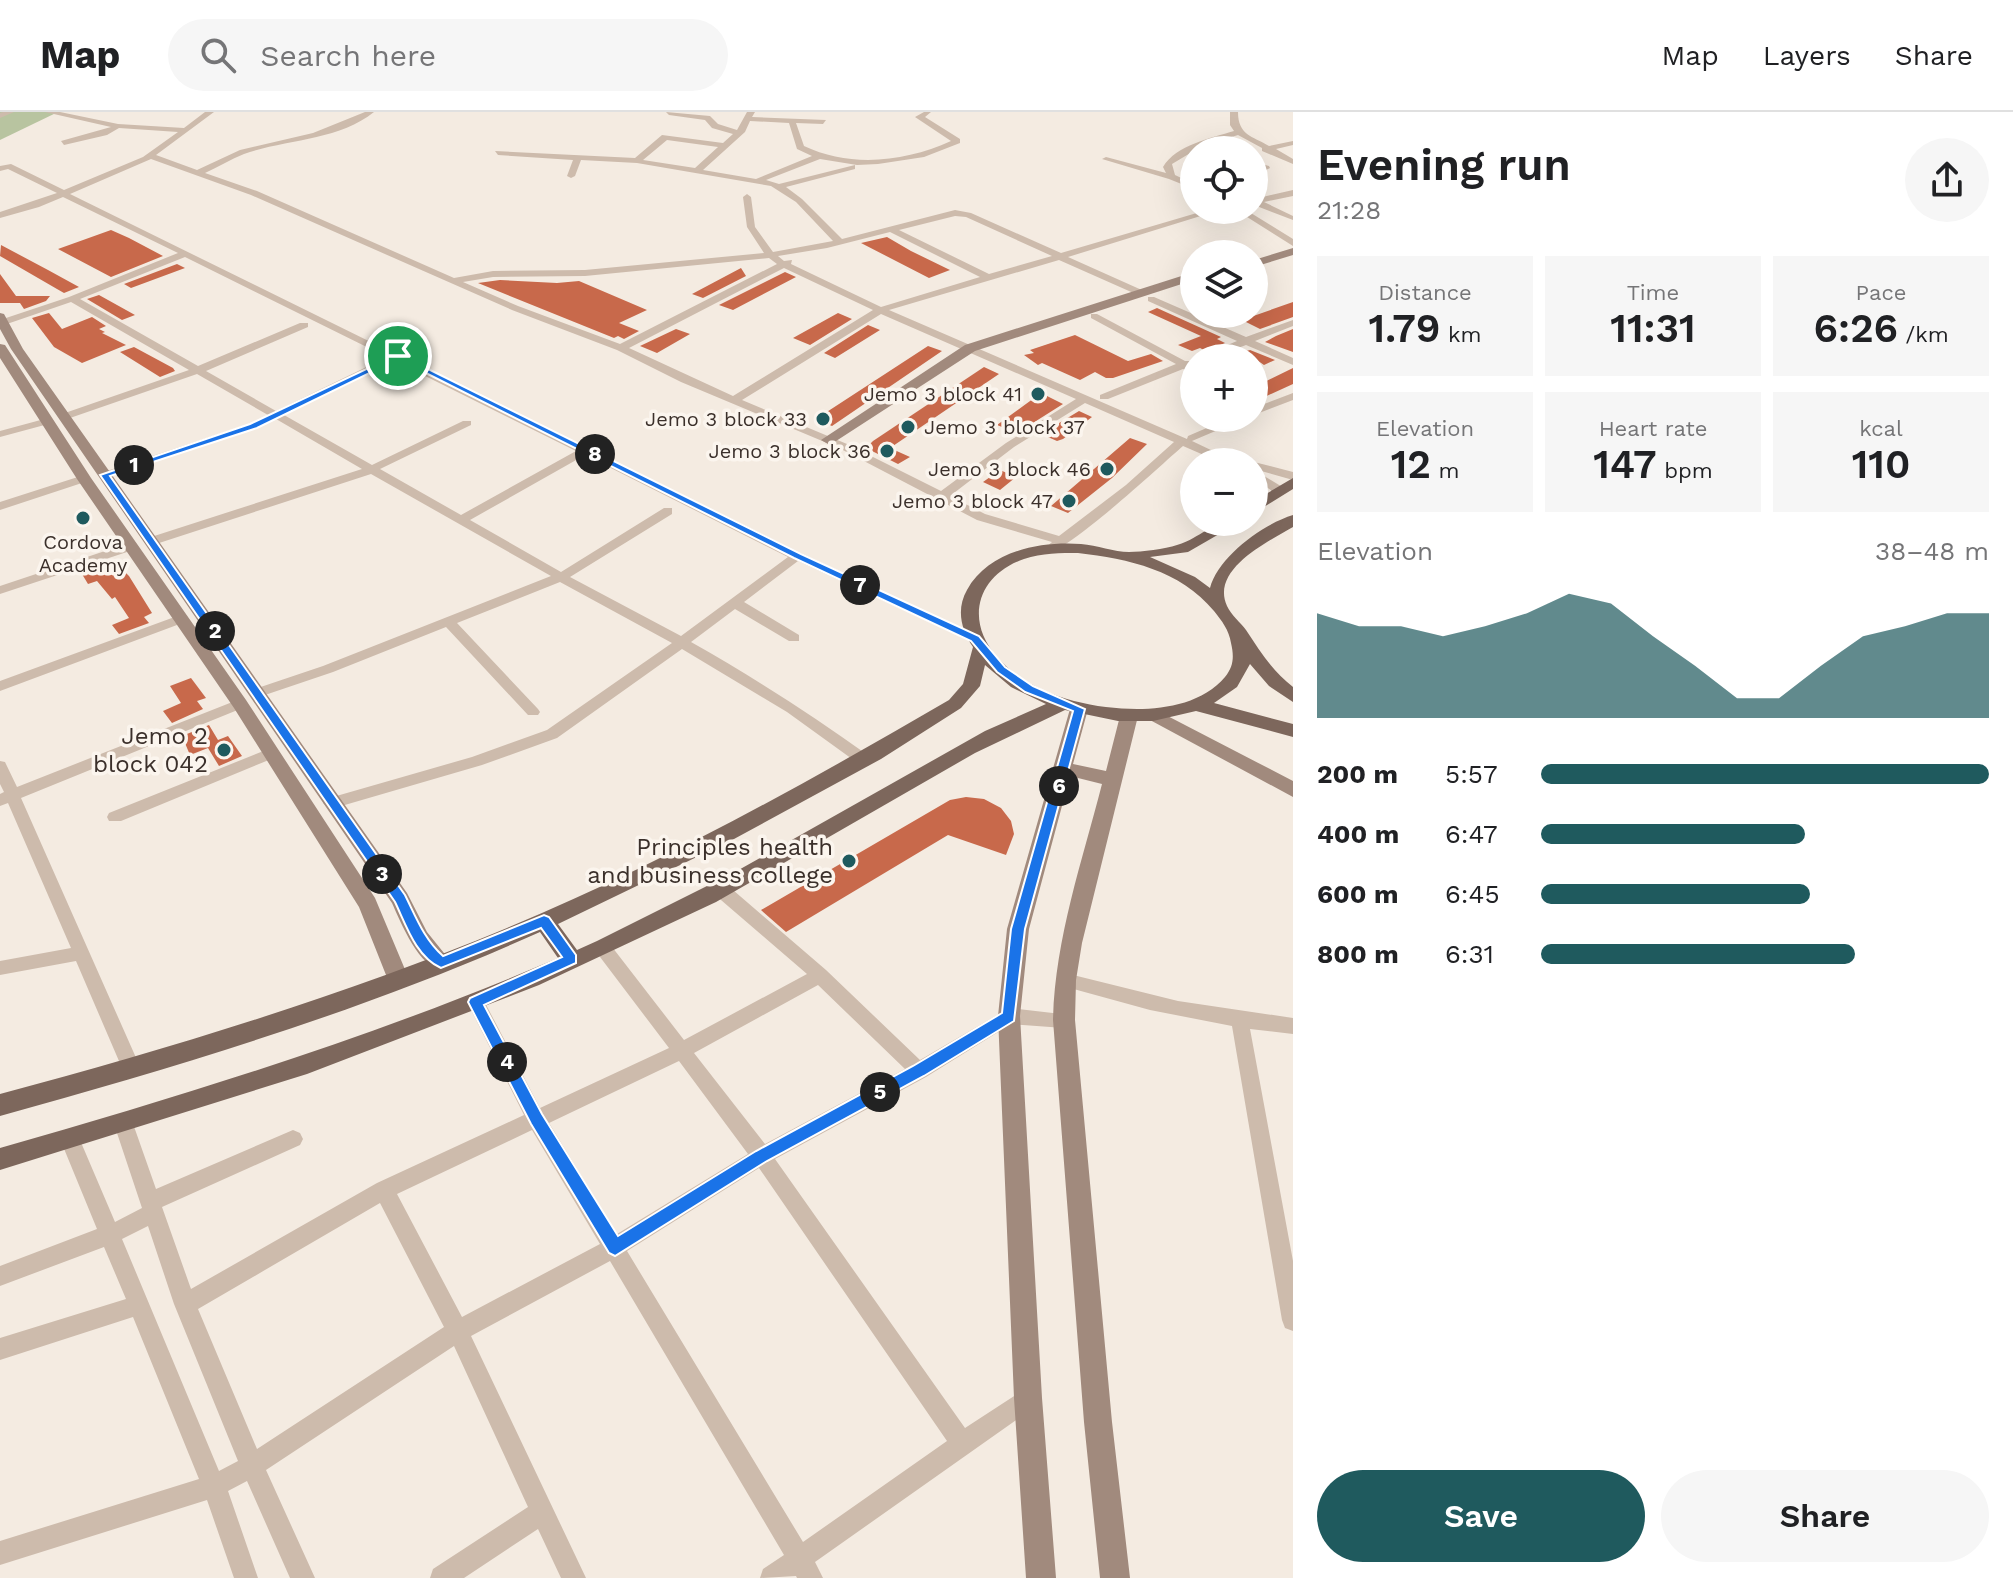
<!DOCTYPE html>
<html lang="en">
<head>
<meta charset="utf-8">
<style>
  :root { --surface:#fff; --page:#f6f6f6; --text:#202124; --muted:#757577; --line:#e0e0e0; --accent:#1f5a5e }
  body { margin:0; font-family:"Work Sans",sans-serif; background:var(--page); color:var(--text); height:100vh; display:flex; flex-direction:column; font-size:30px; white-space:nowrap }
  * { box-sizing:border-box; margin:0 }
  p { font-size:26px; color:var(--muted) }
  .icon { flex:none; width:44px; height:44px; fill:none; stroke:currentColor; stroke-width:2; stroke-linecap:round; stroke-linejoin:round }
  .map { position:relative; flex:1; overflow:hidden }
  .details { display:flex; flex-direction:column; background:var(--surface); width:720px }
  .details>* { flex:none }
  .buttons { position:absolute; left:1180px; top:24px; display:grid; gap:16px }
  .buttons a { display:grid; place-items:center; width:88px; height:88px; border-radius:50%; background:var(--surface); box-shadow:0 8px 32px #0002; font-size:40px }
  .pin { position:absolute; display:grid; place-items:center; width:68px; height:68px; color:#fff; margin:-34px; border:4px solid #fff; border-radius:50%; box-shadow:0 2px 8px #0007 }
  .km { position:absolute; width:40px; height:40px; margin:-20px; border-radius:50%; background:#222; color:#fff; font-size:22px; line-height:40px; text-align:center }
  .round { display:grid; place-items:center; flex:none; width:84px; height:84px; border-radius:42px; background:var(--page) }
  .headline { display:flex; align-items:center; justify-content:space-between; height:136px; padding:0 24px }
  h1 { font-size:44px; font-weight:600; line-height:60px }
  .figures { display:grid; grid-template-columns:repeat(3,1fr); gap:12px; height:136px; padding:8px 24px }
  .figures div { display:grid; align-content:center; border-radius:0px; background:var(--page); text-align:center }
  .figures b { font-size:40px; font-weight:600 }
  .figures small { font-size:22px; font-weight:400 }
  .figures p { font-size:22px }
  .chart { height:224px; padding:16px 24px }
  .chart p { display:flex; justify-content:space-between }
  .chart svg { width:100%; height:144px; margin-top:8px; fill:var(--accent); opacity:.7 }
  .primary-button { display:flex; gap:16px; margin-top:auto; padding:16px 24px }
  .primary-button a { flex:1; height:92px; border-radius:48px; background:var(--accent); color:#fff; font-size:32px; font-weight:600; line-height:92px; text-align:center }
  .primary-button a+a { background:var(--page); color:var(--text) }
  ul { padding:0 24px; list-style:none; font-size:26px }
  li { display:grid; grid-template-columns:128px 96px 1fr; align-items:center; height:60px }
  li i { height:20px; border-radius:10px; background:var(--accent) }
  header { display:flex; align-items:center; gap:48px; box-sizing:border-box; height:112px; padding:0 40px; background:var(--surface); border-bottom:2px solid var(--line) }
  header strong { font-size:38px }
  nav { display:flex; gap:44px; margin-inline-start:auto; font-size:28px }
  .search { width:560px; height:72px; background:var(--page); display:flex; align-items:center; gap:20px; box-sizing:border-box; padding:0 28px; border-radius:44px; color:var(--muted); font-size:30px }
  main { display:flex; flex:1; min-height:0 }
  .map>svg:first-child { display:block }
  .green { fill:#b8c4a0 }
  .building { fill:#c8694b }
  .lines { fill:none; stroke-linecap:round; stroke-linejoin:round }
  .street { fill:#cdbbac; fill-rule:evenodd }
  .secondary { fill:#a18a7d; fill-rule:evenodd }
  .primary { fill:#7d675c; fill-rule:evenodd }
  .route { fill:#1a73e8; stroke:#fff; stroke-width:2; fill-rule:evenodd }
  .poi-dot { fill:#1f5a5e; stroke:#fbf5ee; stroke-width:3 }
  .labels { text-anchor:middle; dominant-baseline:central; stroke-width:7; stroke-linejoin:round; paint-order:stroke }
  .far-poi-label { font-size:20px; fill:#3b302b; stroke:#fbf5ee; text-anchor:end }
  .poi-label { font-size:24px; fill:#3b302b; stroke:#fbf5ee; text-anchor:end }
</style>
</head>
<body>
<header>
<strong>Map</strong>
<div class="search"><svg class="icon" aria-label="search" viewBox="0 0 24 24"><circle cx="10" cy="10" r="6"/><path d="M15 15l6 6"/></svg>Search here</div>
<nav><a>Map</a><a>Layers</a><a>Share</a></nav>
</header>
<main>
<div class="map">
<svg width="1293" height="1466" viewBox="0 0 1293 1466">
  <rect width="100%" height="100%" fill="#f4ebe1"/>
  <!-- green -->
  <path class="green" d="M0 0H58L0 28Z"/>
  <!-- building -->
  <path class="building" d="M111 118 129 126 163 144 111 165 58 137Z
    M887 125 911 139 950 158 929 166 861 131Z
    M1 133 48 158 79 175 64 181 57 177 0 144Z
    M177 152 185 156 131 176 124 172Z
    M741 156 746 164 703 186 692 182Z
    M785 160 796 165 733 198 719 193Z
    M0 162 16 184H50L46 189 24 197 20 191H0Z
    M500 168 557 171 579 169 647 198 619 211 639 219 624 227 618 224 614 226 478 171Z
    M99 183 135 203 122 208 87 187Z
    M1293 190V205L1260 217 1242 208Z
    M1157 196 1221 225 1217 227 1225 231 1206 239 1200 236 1192 239 1178 233 1201 224 1148 200Z
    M49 201 62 217 92 205 106 214 99 217 105 220 102 221 126 233 82 251 54 235 32 206Z
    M838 201 852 207 810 233 793 226Z
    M868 213 880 218 835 246 824 241Z
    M676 217 690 222 657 241 640 234Z
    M1293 217V240L1265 230 1276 224Z
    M1075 223 1128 249 1151 242 1163 249 1113 266H1106L1095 260 1080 268 1042 251 1038 253 1024 243 1034 241 1030 238Z
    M928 234 942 239 832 314 816 307Z
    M134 235 173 256 175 259 160 265 120 240Z
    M1250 238 1275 248 1264 253 1254 246H1220Z
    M984 255 999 262 890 336 910 345 898 352 870 338 872 335 869 333 873 329Z
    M1293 256V272L1260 287 1254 285V275Z
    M1041 281 1063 292 1025 316 1021 314 1012 319 997 313Z
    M1079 299 1092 305 1063 327 1057 329 1041 322Z
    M1130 326 1147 332 1112 366 1068 401 1051 394Z
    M1000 358 1016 365 1000 378 983 370Z
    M109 453 114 461 123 458 129 464 152 501 144 505 149 511 119 522 112 513 129 506 115 485 112 487 97 469 88 472 82 462Z
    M191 566 206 586 197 589 203 597 172 611 163 599 181 591 170 574Z
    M209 613 218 628 228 624 242 644 219 654 208 636 190 643 182 624Z
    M966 685 984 687 1001 696 1011 709 1014 722 1006 743 948 723 786 820 761 798 950 688Z"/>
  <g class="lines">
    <!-- street -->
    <path class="street" d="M3 0H14L0 6V1Z
      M45 0H60L118 12 184 16 205 0H214L156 43 197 58 240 38 313 21 365 0H374C338 29 286 27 244 42 231 47 218 55 205 61L257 79 454 166 493 159 585 158 764 141 747 115 743 85 747 82 751 85 755 115 773 140 833 129 796 90 771 74 637 51 581 48 575 64 571 66 567 64 573 48 498 43 495 39 635 46 662 23 723 31 733 22 712 16 705 8 669 3 666 0 710 4 718 12 737 18 747 0H755L752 5 826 8 823 12 796 11 804 34C850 56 905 50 951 29L915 5 924 0H931L925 5 960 27V31L924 45 878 52 857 53 820 47 766 68 779 72 855 53V57L786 75 802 87 842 127 955 98 971 101 1061 141 1207 98H1220L1068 145 1144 179V183H1138L1059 148 889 198 1187 327 1188 324 1230 306H1246L1192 329 1236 350H1220L1183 334C1162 352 1065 443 1045 441L1043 438 1052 430 977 408 839 336 681 270 617 238 512 198 251 83 151 47 70 82 395 242H402V245L801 441 982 526 975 530 970 529 798 449 744 490 799 523V529H789L735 497 691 530C753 565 812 603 869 644L872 648 869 652H859L787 600 682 537 557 626 482 653 331 697 323 691 326 687 472 645 547 618 672 531 560 470 457 511 538 597 540 600 538 603H528L446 515 333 560 262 584H252L250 581 252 578 323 554 551 464 371 362 156 432H148V426L362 357 276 307 257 316 109 365H101V361L249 312 268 303 197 262 70 306H62V302L189 258 71 190 4 213 0 212V208L69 185 178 141 63 85 39 95 0 106V100L57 81 8 57 0 59V54L11 52 64 78 143 45 178 20 119 16 107 23 64 33 61 29 111 15ZM750 9 789 11 797 37 812 44 756 67 703 58 745 20ZM667 28 718 35 695 56 643 48ZM955 104 966 105 1052 144 989 162 899 118ZM890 120 980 165 881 195 791 152 792 148 784 149 778 144 827 136ZM185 145 387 245 276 299 206 259 308 215V211H300L198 254 80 187ZM769 146 777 152 620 232 518 194 463 170 493 165 585 164ZM784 156 873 198 733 284 629 236ZM881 202 1076 287 1006 331 941 379 847 332 742 288ZM395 249 576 339 461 403 380 357 471 313V309H463L372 353 284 303ZM1085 291 1174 330 1126 373 1059 424 985 402 950 384 1014 335ZM585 343 788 445 681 524 570 465 672 402V396H664L561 460 470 408Z
      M1230 0H1238C1238 23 1252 24 1269 34L1293 29V33L1276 37 1293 47V52L1262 39V36L1238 23 1202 34 1172 52 1175 63 1194 72V77L1169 67 1102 47 1106 45 1166 61 1163 55C1176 33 1211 26 1234 19L1230 13Z
      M1254 50 1269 54 1270 56 1266 58 1254 55Z
      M1293 78V84L1264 90 1293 104V108L1254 93V87Z
      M1236 98H1246L1293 127V134Z
      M1148 185H1154L1246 225 1293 208V214L1255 229 1293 246V253L1246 233 1211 246H1197L1237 229 1148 189Z
      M1091 202H1097L1185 249H1192L1194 261 1183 257 1108 287H1100V283L1176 252 1091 206Z
      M1293 281V288L1254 303V296Z
      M48 306 54 309 52 311 0 325V319Z
      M1252 350 1258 351 1293 360V368L1254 357Z
      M1254 358 1284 376V382H1276L1254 366Z
      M84 363 90 367 88 369 0 398V390Z
      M129 431 135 435 133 438 0 482V474Z
      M180 503 187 507 185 510 0 579V569Z
      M240 587 245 589 247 592 245 595 21 686 141 957 139 963 132 965 125 963 76 849 0 863V849L71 836 8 691 0 694V682L4 680 0 672V649L5 650 17 675Z
      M271 636 276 637 278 641 276 645 121 709H109L107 705 109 701Z
      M720 771 726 772 826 858 920 948 1009 896 1070 903 1073 908 1070 913 1064 916 1011 912 926 965 775 1047 965 1316 1028 1275 1036 1278 1039 1286 1036 1294 815 1450 823 1466H797L796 1464 760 1466 763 1457 784 1443 610 1149 471 1224 586 1466H561L538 1417 464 1466H430L433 1457 528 1395 454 1234 266 1358 315 1466H290L247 1369 228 1379 258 1466H234L207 1388 0 1453V1429L199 1367 133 1205 0 1248V1226L126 1187 104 1135 0 1174V1154L97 1117 60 1027 63 1021 70 1018 77 1021 115 1110 142 1096 114 1012 117 1006 124 1003 131 1006 156 1077 286 1021 293 1018 300 1021 303 1027 300 1033 162 1095 191 1177 377 1071 524 1003 467 890 470 885 476 883 482 885 540 996 669 936 597 841 594 836 597 831 603 829 609 831 684 928 807 862 714 782 712 777 714 772ZM818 873 905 957 765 1032 694 941ZM679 949 748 1042 617 1122 549 1011ZM532 1018 600 1132 462 1205 397 1082ZM759 1056 947 1329 803 1430 627 1139ZM380 1091 444 1215 257 1337 198 1197ZM148 1114 174 1192 238 1349 219 1359 122 1127Z
      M1065 861 1178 889 1293 906V922L1250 917 1293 1149V1219L1285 1216 1282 1208 1232 914 1150 898 1059 873 1056 868 1059 863Z"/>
    <!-- secondary -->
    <path class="secondary" d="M1293 136V143L1254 155V148Z
      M1194 160V168L975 239 833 331 828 332 821 328 965 233Z
      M0 201 4 202 23 237 407 781 427 820 452 851 449 857C423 866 401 811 392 791L11 237 0 217Z
      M0 232 5 233 91 366 246 588 375 786 409 867 406 873 398 876 390 873 359 795 234 596 77 367 0 246Z
      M1079 591 1088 597 1073 652 1106 659 1120 604 1129 598 1138 604 1082 831 1076 868 1075 908 1112 1310 1130 1466H1100L1084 1310 1053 908C1055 827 1082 750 1102 672L1070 664 1029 817 1020 904 1042 1286 1056 1466H1026L1014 1286 998 904 1007 817 1070 597Z
      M1156 598 1293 669V685L1150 608 1147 604Z"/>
    <!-- primary -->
    <path class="primary" d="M1293 366V377L1254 401V389Z
      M1293 403V415C1269 429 1210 457 1227 494 1231 503 1241 511 1246 518 1260 539 1272 559 1293 575V590L1269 574 1250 552 1237 575 1214 591 1293 612V625L1196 599 1153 609H1118L1065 598 975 641 716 790 539 873 307 962 0 1058V1036C189 982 377 924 558 846L540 820C367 898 183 953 0 1004V982C172 936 342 884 507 816 661 752 805 672 949 588L963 572 973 535C961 518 956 497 967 478 988 439 1040 429 1081 432 1097 433 1114 440 1129 440 1142 440 1165 437 1177 433 1203 425 1208 410 1240 410L1188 440 1150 445 1195 465 1210 476C1218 445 1263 412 1293 403ZM1078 441C1129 447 1180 458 1214 499 1222 509 1229 518 1231 531 1234 544 1234 554 1225 565 1204 590 1168 597 1137 597 1089 597 1031 583 998 546 964 509 977 463 1024 447 1042 441 1061 441 1078 441ZM985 553 1011 575 1046 592 985 619 735 760 597 829 577 838 558 812 734 727 881 647 961 596 980 574Z"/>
  </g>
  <!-- route -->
  <path class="route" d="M398 242 801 442 979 524 1005 555 1033 574 1085 597 1025 817 1014 909 924 964 767 1049 615 1144 609 1141 531 1012 468 890 470 886 562 845 541 816 441 856C416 845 406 813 395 790L100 363 250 312ZM398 247 794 446 971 529 997 560 1025 580 1073 599 1011 817 1002 901 913 954 756 1039 618 1124 542 1002 484 893 576 851V843L549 805 544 803 443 844C424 827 416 805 405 783L110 364 257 316Z"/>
  <!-- markers -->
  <g class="poi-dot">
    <circle cx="1038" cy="282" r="8"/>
    <circle cx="823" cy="307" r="8"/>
    <circle cx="908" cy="315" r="8"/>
    <circle cx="887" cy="339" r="8"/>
    <circle cx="1107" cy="357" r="8"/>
    <circle cx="1069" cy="389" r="8"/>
    <circle cx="83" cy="406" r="8"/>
    <circle cx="224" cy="638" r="8"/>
    <circle cx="849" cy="749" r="8"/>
  </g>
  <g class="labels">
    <!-- far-poi labels -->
    <g class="far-poi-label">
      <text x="1022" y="282">Jemo 3 block 41</text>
      <text x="807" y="307">Jemo 3 block 33</text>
      <text x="924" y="315" text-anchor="start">Jemo 3 block 37</text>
      <text x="871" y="339">Jemo 3 block 36</text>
      <text x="1091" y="357">Jemo 3 block 46</text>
      <text x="1053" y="389">Jemo 3 block 47</text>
      <text x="83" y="430" text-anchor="middle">Cordova<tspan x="83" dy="23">Academy</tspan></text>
    </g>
    <!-- poi labels -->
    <g class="poi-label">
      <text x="208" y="624">Jemo 2<tspan x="208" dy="28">block 042</tspan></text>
      <text x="833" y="735">Principles health<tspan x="833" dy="28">and business college</tspan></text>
    </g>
  </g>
</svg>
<div class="buttons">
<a><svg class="icon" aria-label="locate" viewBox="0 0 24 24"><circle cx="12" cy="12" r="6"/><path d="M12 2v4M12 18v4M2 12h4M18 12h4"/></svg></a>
<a><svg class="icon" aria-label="layers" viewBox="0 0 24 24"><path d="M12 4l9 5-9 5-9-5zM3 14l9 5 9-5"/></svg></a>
<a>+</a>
<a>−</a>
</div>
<div class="pin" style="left:398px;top:244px;background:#1e9e55"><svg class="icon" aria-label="arrive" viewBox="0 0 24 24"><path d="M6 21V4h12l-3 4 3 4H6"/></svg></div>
<b class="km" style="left:134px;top:353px">1</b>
<b class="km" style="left:215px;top:519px">2</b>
<b class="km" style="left:382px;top:762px">3</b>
<b class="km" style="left:507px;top:950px">4</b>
<b class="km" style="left:880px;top:980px">5</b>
<b class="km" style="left:1059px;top:674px">6</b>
<b class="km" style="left:860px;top:473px">7</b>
<b class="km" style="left:595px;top:342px">8</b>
</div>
<section class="details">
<div class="headline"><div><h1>Evening run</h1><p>21:28</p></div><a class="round"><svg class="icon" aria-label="share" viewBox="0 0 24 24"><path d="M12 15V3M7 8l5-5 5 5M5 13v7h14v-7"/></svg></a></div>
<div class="figures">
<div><p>Distance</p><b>1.79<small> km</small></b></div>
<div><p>Time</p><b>11:31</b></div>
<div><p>Pace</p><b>6:26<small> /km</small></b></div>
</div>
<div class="figures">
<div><p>Elevation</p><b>12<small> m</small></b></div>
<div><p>Heart rate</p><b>147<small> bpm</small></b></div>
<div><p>kcal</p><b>110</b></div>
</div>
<div class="chart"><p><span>Elevation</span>38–48 m</p>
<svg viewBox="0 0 160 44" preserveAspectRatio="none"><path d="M0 44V12L10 16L20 16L30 19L40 16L50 12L60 6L70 9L80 19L90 28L100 38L110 38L120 28L130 19L140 16L150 12L160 12V44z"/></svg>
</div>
<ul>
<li><b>200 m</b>5:57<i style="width:100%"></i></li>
<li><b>400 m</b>6:47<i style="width:59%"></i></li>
<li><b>600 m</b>6:45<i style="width:60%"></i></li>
<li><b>800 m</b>6:31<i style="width:70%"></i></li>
</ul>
<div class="primary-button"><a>Save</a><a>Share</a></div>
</section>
</main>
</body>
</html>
